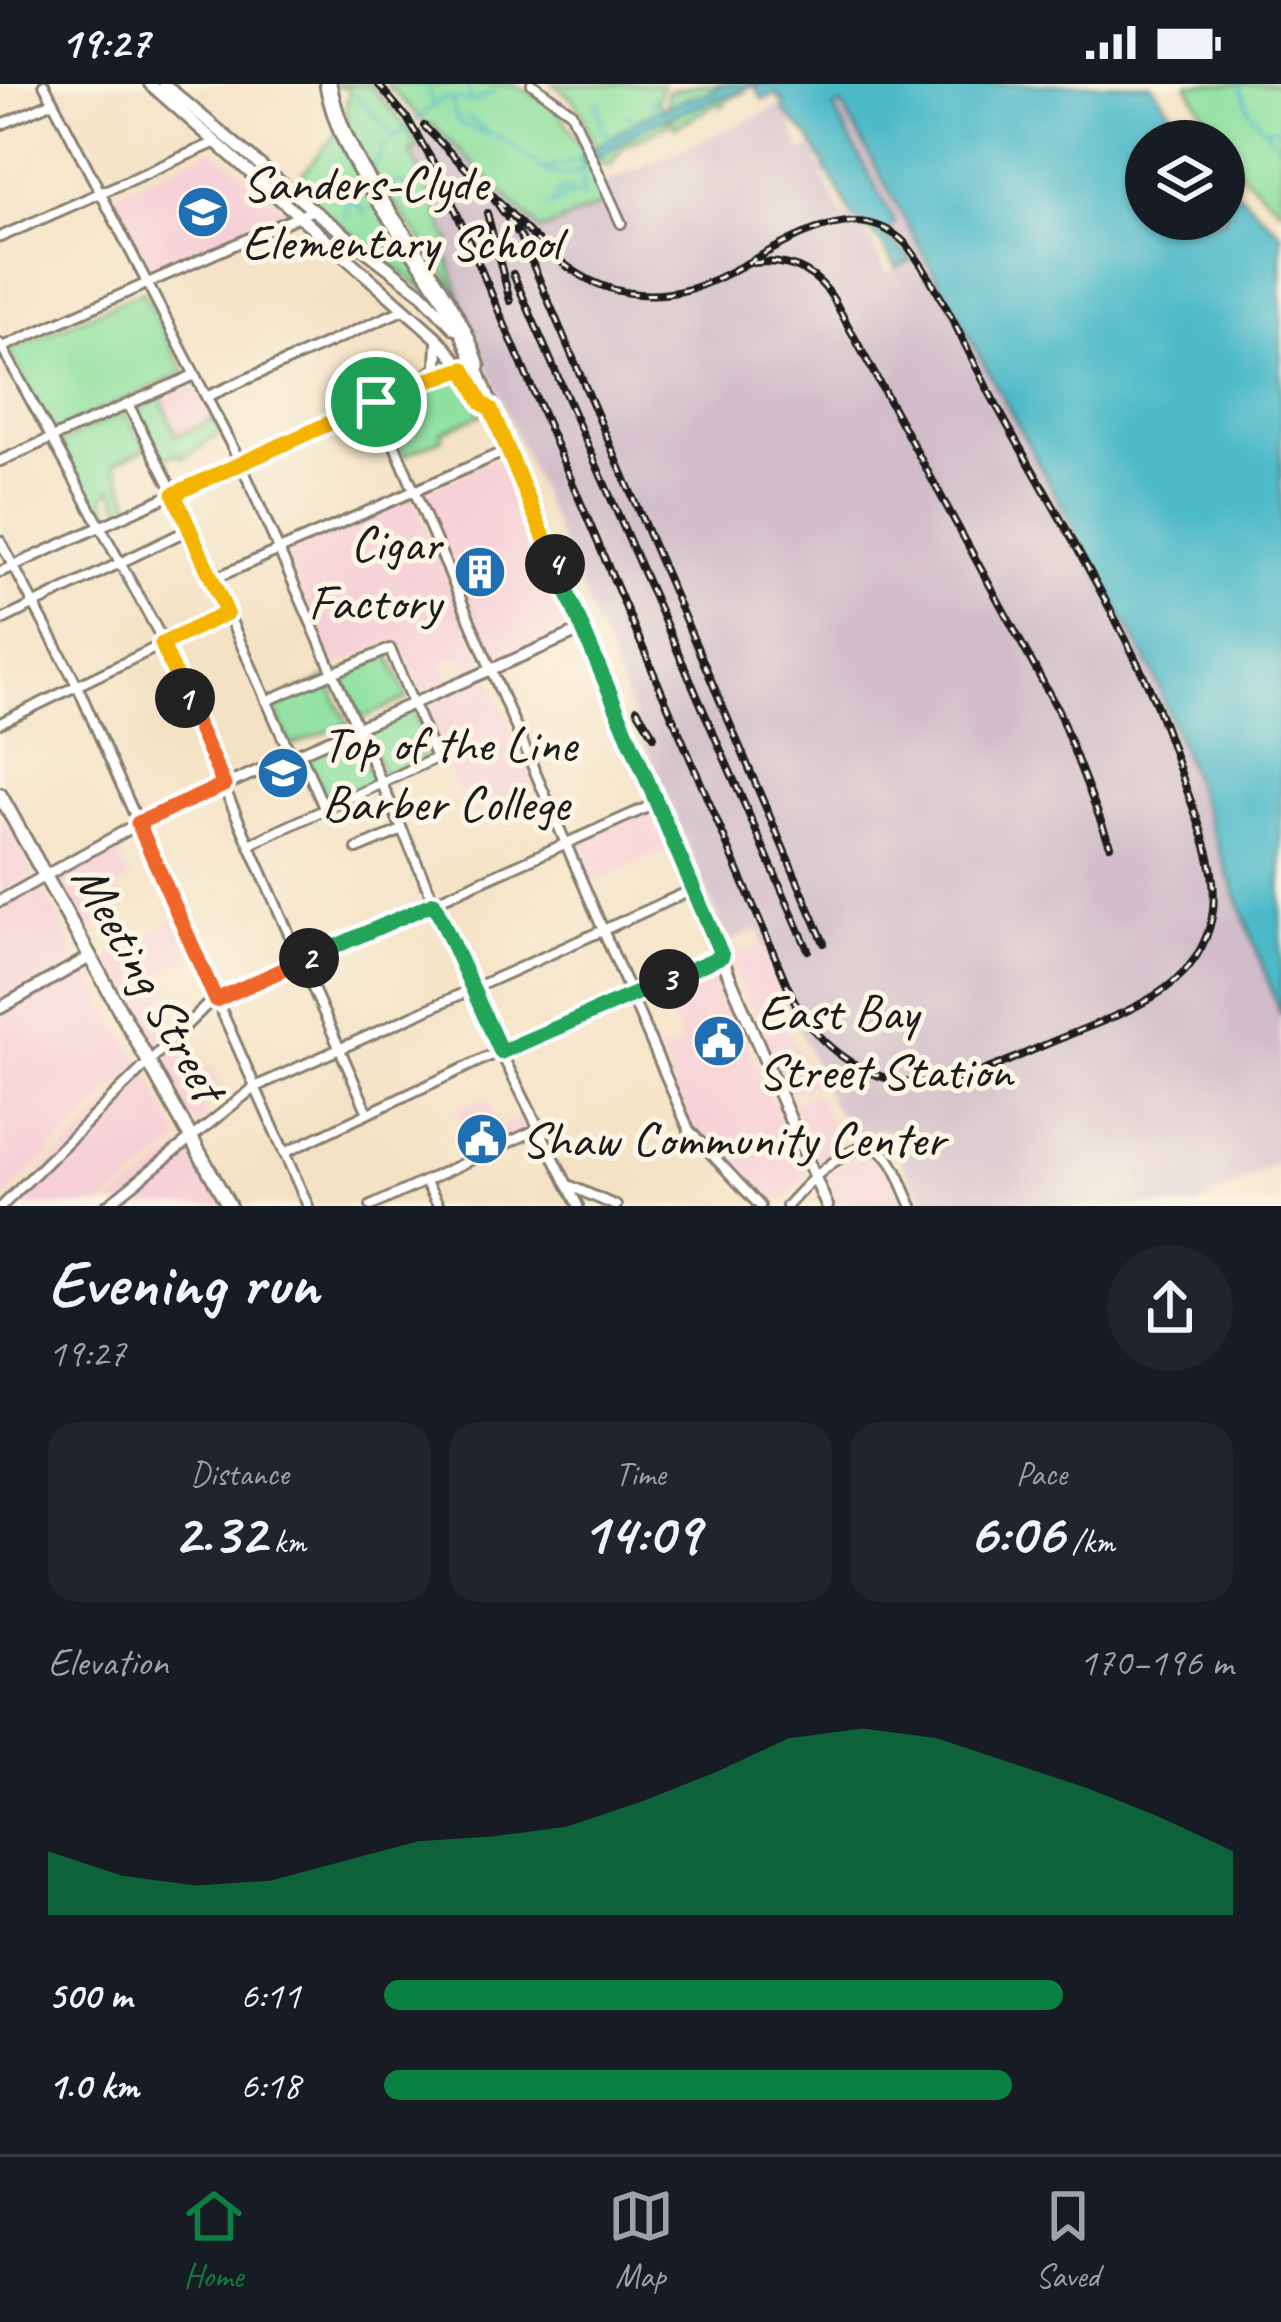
<!DOCTYPE html>
<html lang="en">
<head>
<meta charset="utf-8">
<style>
  :root { --surface:#171b24; --page:#20242c; --text:#f1f3f6; --muted:#9ea1a6; --line:#363941; --accent:#0b8043 }
  body { margin:0; font-family:Caveat,sans-serif; background:var(--page); color:var(--text); height:100vh; display:flex; flex-direction:column; font-size:45px; white-space:nowrap }
  * { box-sizing:border-box; margin:0 }
  p { font-size:39px; color:var(--muted) }
  .icon { flex:none; width:66px; height:66px; fill:none; stroke:currentColor; stroke-width:2; stroke-linecap:round; stroke-linejoin:round }
  .map { position:relative; height:1122px; overflow:hidden }
  .sheet { display:flex; flex-direction:column; background:var(--surface); flex:1 }
  .sheet>* { flex:none }
  .tools { position:absolute; left:1125px; top:36px; display:grid; gap:24px }
  .tools a { display:grid; place-items:center; width:120px; height:120px; border-radius:50%; background:var(--surface); box-shadow:0 3px 9px #0004; font-size:60px }
  .pin { position:absolute; display:grid; place-items:center; width:102px; height:102px; color:#fff; margin:-51px; border:6px solid #fff; border-radius:50%; box-shadow:0 3px 12px #0007 }
  .km { position:absolute; width:60px; height:60px; margin:-30px; border-radius:50%; background:#222; color:#fff; font-size:33px; line-height:60px; text-align:center }
  .round { display:grid; place-items:center; flex:none; width:126px; height:126px; border-radius:63px; background:var(--page) }
  .overview { display:flex; align-items:center; justify-content:space-between; height:204px; padding:0 48px }
  h1 { font-size:66px; font-weight:700; line-height:90px }
  .figures { display:grid; grid-template-columns:repeat(3,1fr); gap:18px; height:204px; padding:12px 48px }
  .figures div { display:grid; align-content:center; border-radius:30px; background:var(--page); text-align:center }
  .figures b { font-size:60px; font-weight:700 }
  .figures small { font-size:33px; font-weight:400 }
  .figures p { font-size:33px }
  .chart { height:336px; padding:24px 48px }
  .chart p { display:flex; justify-content:space-between }
  .chart svg { width:100%; height:216px; margin-top:12px; fill:var(--accent); opacity:.7 }
  ul { padding:0 48px; list-style:none; font-size:39px }
  li { display:grid; grid-template-columns:192px 144px 1fr; align-items:center; height:90px }
  li i { height:30px; border-radius:15px; background:var(--accent) }
  .status { display:flex; justify-content:space-between; align-items:center; height:84px; padding:0 60px; background:var(--surface); direction:ltr }
  .status svg { height:33px; fill:currentColor }
  .dock { display:flex; justify-content:space-around; align-items:center; height:168px; border-top:3px solid var(--line); background:var(--surface); font-size:33px; color:var(--muted) }
  .dock a { display:grid; justify-items:center; gap:6px }
  .dock .on { color:var(--accent) }
  .map>svg:first-child { display:block }
  .built { fill:#f6cfd7 }
  .industrial { fill:#d1bdc9 }
  .green { fill:#8fe1a1; stroke:#567e5e; stroke-width:3 }
  .water { fill:#4dbac9; stroke:#346b72; stroke-width:3 }
  .lines { fill:none; stroke-linecap:round; stroke-linejoin:round }
  .stream { stroke:#4dbac9; stroke-width:3 }
  .minor-casing { stroke:#887f70; stroke-width:14 }
  .tertiary-casing { stroke:#887f70; stroke-width:15 }
  .secondary-casing { stroke:#887f70; stroke-width:16 }
  .primary-casing { stroke:#887f70; stroke-width:18 }
  .motorway-casing { stroke:#887f70; stroke-width:21 }
  .minor { stroke:#fff; stroke-width:8 }
  .tertiary { stroke:#fff; stroke-width:9 }
  .secondary { stroke:#fff; stroke-width:10 }
  .primary { stroke:#fff; stroke-width:12 }
  .motorway { stroke:#fff; stroke-width:15 }
  .rail-casing { stroke:#1c1c1c; stroke-width:8 }
  .rail { stroke:#fcf5e5; stroke-width:3; stroke-dasharray:9; stroke-linecap:butt }
  .split-1-casing { stroke:#fff; stroke-width:24 }
  .split-2-casing { stroke:#fff; stroke-width:24 }
  .split-3-casing { stroke:#fff; stroke-width:24 }
  .split-4-casing { stroke:#fff; stroke-width:24 }
  .split-5-casing { stroke:#fff; stroke-width:24 }
  .split-1 { stroke:#f5b400; stroke-width:15 }
  .split-2 { stroke:#f0652b; stroke-width:15 }
  .split-3 { stroke:#22a559; stroke-width:15 }
  .split-4 { stroke:#22a559; stroke-width:15 }
  .split-5 { stroke:#f5b400; stroke-width:15 }
  .labels { text-anchor:middle; dominant-baseline:central; stroke-width:10; stroke-linejoin:round; paint-order:stroke }
  .poi-label { font-size:51px; fill:#1c1c1c; stroke:#fcf5e5; text-anchor:start }
  .street-label { font-size:51px; fill:#1c1c1c; stroke:#fcf5e5 }
</style>
</head>
<body>
<div class="status"><b>19:27</b><svg viewBox="0 0 49 12"><path d="M0 12V9h3v3zM5 12V6h3v6zM10 12V3h3v9zM15 12V0h3v12zM26 1h20v11H26zM47 4h2v5h-2z"/></svg></div>
<div class="map">
<svg width="1281" height="1122" viewBox="0 0 1281 1122">
  <rect width="100%" height="100%" fill="#fcf5e5"/>
  <filter id="ink" filterUnits="userSpaceOnUse"><feTurbulence type="fractalNoise" baseFrequency=".00833" numOctaves="2"/><feDisplacementMap in="SourceGraphic" scale="24" xChannelSelector="R" yChannelSelector="G"/><feConvolveMatrix kernelMatrix="1 2 1 2 8 2 1 2 1" color-interpolation-filters="sRGB"/></filter>
  <filter id="wash" filterUnits="userSpaceOnUse"><feTurbulence type="fractalNoise" baseFrequency=".004" numOctaves="4" result="noise"/><feDisplacementMap in="SourceGraphic" scale="48" xChannelSelector="R" yChannelSelector="G"/><feGaussianBlur stdDeviation="2.7" result="paint"/><feColorMatrix in="noise" values="0 0 0 0 0 0 0 0 0 0 0 0 0 0 0 0 0 1.4 0 .05"/><feComposite in="paint" operator="in"/></filter>
  <g filter="url(#wash)">
    <rect width="100%" height="100%" fill="#f4e2c5"/>
    <!-- built -->
    <path class="built" d="M213 65 290 127 282 134 160 188 148 189 108 112Z
      M193 299 213 335 177 353 160 313Z
      M498 374 572 543 495 577H491L419 410Z
      M412 413 483 580 467 589 459 572 442 579 450 596 417 611 412 604 418 599 402 561 396 563 389 559 335 582 285 469Z
      M489 592 536 701 468 729 420 622Z
      M651 726 668 765 587 801 572 761Z
      M0 728 34 790 0 811Z
      M113 759 131 794 115 804 125 823 84 847 56 792Z
      M35 801 41 802 79 875 24 907H17L0 916V821Z
      M176 835 192 871 162 888 173 906 155 921 176 945 151 966 101 878Z
      M762 859 790 923 759 936 755 934 730 878 734 870Z
      M84 882 141 980 0 1118V928Z
      M713 883 719 886 762 995 807 1089 778 1122H765L692 1043 660 970 682 960 658 903Z
      M783 935 814 1000 792 1011 786 1009 762 949 763 944Z
      M180 953 197 987 209 981 224 1004 203 1022 208 1034 196 1044 157 979Z
      M143 988 148 989 182 1057 101 1122H8Z
      M813 1009 819 1012 841 1064V1068L821 1077 814 1073 792 1022 795 1017Z
      M485 1012 500 1042 526 1031 531 1043 475 1069 456 1025Z
      M184 1063 190 1065 223 1122H109Z
      M865 1070 884 1076 907 1122H837L826 1094 827 1088Z"/>
    <!-- industrial -->
    <path class="industrial" d="M841 20 1154 590 1281 932V1077L1196 1122H924L885 1045 860 1055 831 1020 758 846 728 858 465 228 453 185 437 167 450 159 411 67 417 46 433 41 541 147 606 120 600 101 783 21 802 68 812 64 820 85 826 83 830 89 824 92 837 123 845 134 853 133 872 147H866L868 153 887 189 910 177 899 161 884 151 894 137 834 24Z"/>
    <!-- green -->
    <path class="green" d="M336 0H370C388 25 406 37 418 64L411 68 451 159 438 167 449 176 463 222C455 209 447 191 440 181 420 151 325 47 350 11L346 1 337 4Z
      M386 0H515L559 27 584 68 594 62C581 29 584 20 553 0H663L657 17 663 24 667 22V8L699 0H736L745 8 727 16 722 23 719 19 675 43 672 34H667L669 40 623 63 610 81H603L599 74 589 80 603 120 541 147 434 41H427Z
      M1187 0H1281V125L1240 88Z
      M337 48 450 225 306 115 308 112 296 98Z
      M143 207 185 288 53 348 8 267Z
      M461 290 482 330 441 348 443 354 403 372 382 323Z
      M160 313 177 352 213 335 221 350C206 357 195 370 181 374L178 369 162 376 135 327Z
      M124 328 147 364 115 379 133 424 124 428 113 405 104 411 113 433 103 436 59 359Z
      M388 568 408 614 360 635 340 590Z
      M326 594 348 640 293 661 289 658 274 622 277 617Z
      M412 625 431 670 384 692 364 646Z
      M354 651 373 697 335 714 327 713 305 673Z"/>
    <!-- water -->
    <path class="water" d="M722 0H1151L1194 57H1146V135H1224V95L1281 149V932L1154 590 842 21 834 25 895 138 885 151 911 176 897 184 872 147 853 133 809 53 784 27V16L781 17 777 10 763 16 754 1 643 43 587 82 579 74 641 34 693 12 707 10Z"/>
    <g class="lines">
      <!-- stream -->
      <path class="stream" d="M428 0 432 22
        M466 0 471 15
        M1239 0 1249 26 1281 64
        M356 11 394 52
        M653 13 651 22 655 28
        M452 15 475 18 494 7
        M598 17 602 45 610 55
        M627 29 632 42
        M468 33 488 49
        M1265 44 1281 45
        M541 85 563 81 579 74
        M371 88 385 61 445 13 452 16C453 21 454 30 457 35 466 47 488 47 501 54 529 69 552 109 585 82
        M378 100H406
        M555 113 562 105 584 111 582 88
        M352 117 363 125 365 131
        M548 123 571 110
        M344 134 347 118 357 116 363 101"/>
    </g>
  </g>
  <g filter="url(#ink)">
    <g class="lines">
      <!-- minor casing -->
      <g class="minor-casing">
        <path id="minor" d="M44 0 241 380 498 963 578 1122
          M532 0 571 28 621 139
          M0 41 53 18
          M0 153 214 59
          M0 260 162 555 163 565 368 1029
          M1 264 313 126
          M206 313 405 225
          M376 318 689 1046 760 1122
          M128 320 174 409 288 665 302 673 324 724
          M0 377 194 291
          M0 457 77 601 308 1122
          M0 488 416 300 463 285
          M213 495 508 366
          M0 537 190 445
          M0 639 227 529
          M250 760 436 674 390 565 266 617
          M357 765 402 746
          M284 1069 494 970 722 872
          M425 1097 439 1122
          M568 1101 616 1122
          M2 1122 211 917 657 719
          M106 1122 255 1003 692 806
          M371 1122 538 1045
          M787 1122C803 1104 856 1045 884 1070 897 1081 904 1107 912 1122"/>
      </g>
      <!-- tertiary casing -->
      <g class="tertiary-casing">
        <path id="tertiary" d="M0 817 143 737 582 546"/>
      </g>
      <!-- secondary casing -->
      <g class="secondary-casing">
        <path id="secondary" d="M150 0 437 254 464 285 482 319 491 325
          M164 0 313 126 421 209 455 245
          M474 276 579 538 827 1122
          M416 300 437 284 438 258
          M0 924 90 873"/>
      </g>
      <!-- primary casing -->
      <g class="primary-casing">
        <path id="primary" d="M0 711 229 1122"/>
      </g>
      <!-- motorway casing -->
      <g class="motorway-casing">
        <path id="motorway" d="M328 0C348 107 443 179 477 282"/>
      </g>
      <!-- minor -->
      <use href="#minor" class="minor"/>
      <!-- tertiary -->
      <use href="#tertiary" class="tertiary"/>
      <!-- secondary -->
      <use href="#secondary" class="secondary"/>
      <!-- primary -->
      <use href="#primary" class="primary"/>
      <!-- motorway -->
      <use href="#motorway" class="motorway"/>
      <!-- rail casing -->
      <g class="rail-casing">
        <path id="rail" d="M378 0 407 34 441 92 791 910C820 972 884 1011 954 996 991 987 1028 967 1064 953 1125 927 1197 908 1212 833 1220 788 1200 743 1185 701 1173 667 1162 632 1147 599 1102 503 1046 411 995 319 968 270 940 202 906 160 842 96 753 190 686 206 658 213 630 212 603 202 557 185 524 141 489 108
          M424 42 489 108 521 153 824 859
          M487 129 510 217
          M753 179C788 175 816 186 834 216L1058 626 1110 761
          M513 190 808 866
          M637 625 654 652"/>
      </g>
      <!-- rail -->
      <use href="#rail" class="rail"/>
    </g>
  </g>
  <g class="lines" filter="url(#ink)">
    <!-- split-1 casing -->
    <g class="split-1-casing">
      <path id="split-1" d="M185 614 162 560 227 529 174 410 376 318"/>
    </g>
    <!-- split-2 casing -->
    <g class="split-2-casing">
      <path id="split-2" d="M185 614 224 701 138 739 216 916 309 874"/>
    </g>
    <!-- split-3 casing -->
    <g class="split-3-casing">
      <path id="split-3" d="M309 874 434 819 501 968 669 895"/>
    </g>
    <!-- split-4 casing -->
    <g class="split-4-casing">
      <path id="split-4" d="M555 480 722 872 669 895"/>
    </g>
    <!-- split-5 casing -->
    <g class="split-5-casing">
      <path id="split-5" d="M376 318 416 300 464 285 482 319 491 325 555 480"/>
    </g>
    <!-- split-1 -->
    <use href="#split-1" class="split-1"/>
    <!-- split-2 -->
    <use href="#split-2" class="split-2"/>
    <!-- split-3 -->
    <use href="#split-3" class="split-3"/>
    <!-- split-4 -->
    <use href="#split-4" class="split-4"/>
    <!-- split-5 -->
    <use href="#split-5" class="split-5"/>
  </g>
  <!-- icons -->
  <defs>
    <g id="school-disc" transform="scale(2.7)"><circle r="9.5" fill="#1f6fb2" stroke="#fcf5e5"/><path d="M0-5L7-2L0 1L-7-2ZM-4 1L0 2.5L4 1V4Q0 6-4 4Z" fill="#fff"/></g>
    <g id="building-disc" transform="scale(2.7)"><circle r="9.5" fill="#1f6fb2" stroke="#fcf5e5"/><path d="M-4-6H4V6H1V3H-1V6H-4ZM-2.5-4.3h1.7v1.8h-1.7ZM.8-4.3h1.7v1.8H.8ZM-2.5-1h1.7V.8h-1.7ZM.8-1h1.7V.8H.8Z" fill="#fff"/></g>
    <g id="university-disc" transform="scale(2.7)"><circle r="9.5" fill="#1f6fb2" stroke="#fcf5e5"/><path d="M0-5L7-2L0 1L-7-2ZM-4 1L0 2.5L4 1V4Q0 6-4 4Z" fill="#fff"/></g>
    <g id="civic-disc" transform="scale(2.7)"><circle r="9.5" fill="#1f6fb2" stroke="#fcf5e5"/><path d="M-.6-6.5H3V-4.5H.6V-3L4-1V1h2V6H-6V1h2V-1L-.6-3ZM-1.2 2.5V6h2.4V2.5Z" fill="#fff"/></g>
  </defs>
  <g fill-rule="evenodd">
    <use href="#school-disc" x="203" y="128"/>
    <use href="#building-disc" x="480" y="488"/>
    <use href="#university-disc" x="283" y="689"/>
    <use href="#civic-disc" x="719" y="957"/>
    <use href="#civic-disc" x="482" y="1055"/>
  </g>
  <g class="labels">
    <!-- poi labels -->
    <g class="poi-label">
      <text x="242" y="99">Sanders-Clyde<tspan x="242" dy="59">Elementary School</tspan></text>
      <text x="441" y="459" text-anchor="end">Cigar<tspan x="441" dy="59">Factory</tspan></text>
      <text x="322" y="660">Top of the Line<tspan x="322" dy="59">Barber College</tspan></text>
      <text x="758" y="928">East Bay<tspan x="758" dy="59">Street Station</tspan></text>
      <text x="521" y="1055">Shaw Community Center</text>
    </g>
    <!-- street labels -->
    <g class="street-label">
      <text transform="translate(149 898) rotate(61)">Meeting Street</text>
    </g>
  </g>
</svg>
<div class="tools">
<a><svg class="icon" aria-label="layers" viewBox="0 0 24 24"><path d="M12 4l9 5-9 5-9-5zM3 14l9 5 9-5"/></svg></a>
</div>
<div class="pin" style="left:376px;top:318px;background:#1e9e55"><svg class="icon" aria-label="arrive" viewBox="0 0 24 24"><path d="M6 21V4h12l-3 4 3 4H6"/></svg></div>
<b class="km" style="left:185px;top:614px">1</b>
<b class="km" style="left:309px;top:874px">2</b>
<b class="km" style="left:669px;top:895px">3</b>
<b class="km" style="left:555px;top:480px">4</b>
</div>
<section class="sheet">
<div class="overview"><div><h1>Evening run</h1><p>19:27</p></div><a class="round"><svg class="icon" aria-label="share" viewBox="0 0 24 24"><path d="M12 15V3M7 8l5-5 5 5M5 13v7h14v-7"/></svg></a></div>
<div class="figures">
<div><p>Distance</p><b>2.32<small> km</small></b></div>
<div><p>Time</p><b>14:09</b></div>
<div><p>Pace</p><b>6:06<small> /km</small></b></div>
</div>
<div class="chart"><p><span>Elevation</span>170–196 m</p>
<svg viewBox="0 0 160 44" preserveAspectRatio="none"><path d="M0 44V31L10 36L20 38L30 37L40 33L50 29L60 28L70 26L80 21L90 15L100 8L110 6L120 8L130 13L140 18L150 24L160 31V44z"/></svg>
</div>
<ul>
<li><b>500 m</b>6:11<i style="width:80%"></i></li>
<li><b>1.0 km</b>6:18<i style="width:74%"></i></li>
</ul>
</section>
<nav class="dock">
<a class="on"><svg class="icon" aria-label="home" viewBox="0 0 24 24"><path d="M3 11l9-7 9 7M6 9v11h12V9"/></svg>Home</a>
<a><svg class="icon" aria-label="map" viewBox="0 0 24 24"><path d="M3 6l6-2 6 2 6-2v14l-6 2-6-2-6 2zM9 4v14M15 6v14"/></svg>Map</a>
<a><svg class="icon" aria-label="saved" viewBox="0 0 24 24"><path d="M7 4h10v16l-5-4-5 4z"/></svg>Saved</a>
</nav>
</body>
</html>
